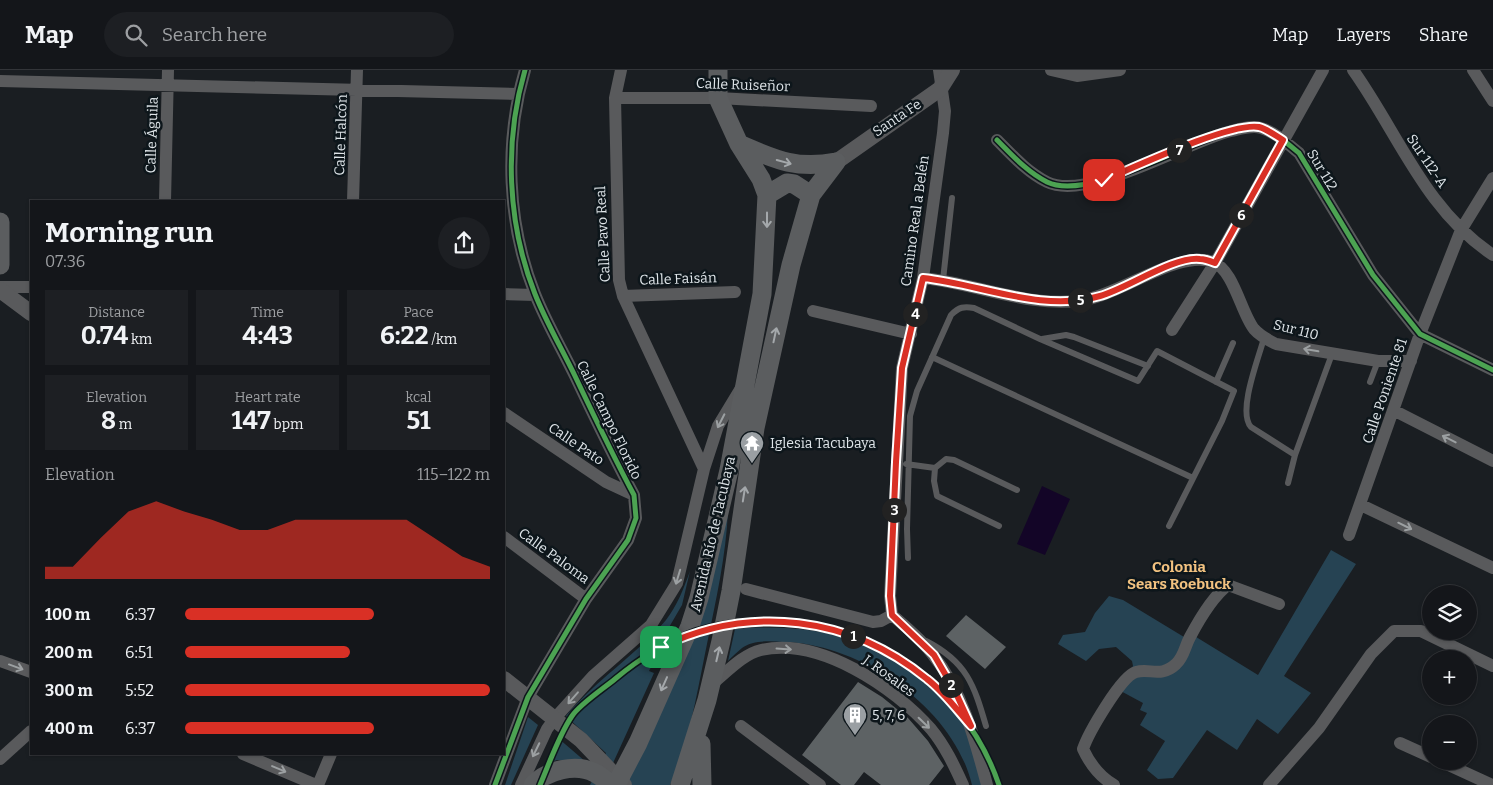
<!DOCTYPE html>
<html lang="en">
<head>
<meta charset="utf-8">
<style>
  :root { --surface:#14161a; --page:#1d1f23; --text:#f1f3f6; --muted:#9d9fa2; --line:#333539; --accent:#d93025 }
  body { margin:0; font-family:Bitter,serif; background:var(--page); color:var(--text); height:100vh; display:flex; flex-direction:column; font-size:19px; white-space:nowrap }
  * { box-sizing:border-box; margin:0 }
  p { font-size:16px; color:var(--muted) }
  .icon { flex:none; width:28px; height:28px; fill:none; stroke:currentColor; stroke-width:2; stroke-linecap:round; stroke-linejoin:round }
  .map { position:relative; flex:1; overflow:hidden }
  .drawer { position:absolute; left:30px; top:130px; width:475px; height:555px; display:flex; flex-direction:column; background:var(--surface); border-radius:0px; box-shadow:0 1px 4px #0004,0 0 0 1px var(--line) }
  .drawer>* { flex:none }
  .fabs { position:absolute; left:1422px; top:515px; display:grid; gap:10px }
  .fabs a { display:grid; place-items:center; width:55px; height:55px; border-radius:50%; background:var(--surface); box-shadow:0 1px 4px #0004,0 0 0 1px var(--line); font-size:25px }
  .pin { position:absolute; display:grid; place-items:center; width:42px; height:42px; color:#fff; margin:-21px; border-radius:10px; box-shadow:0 2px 8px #0006 }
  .km { position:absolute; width:25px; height:25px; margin:-12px; border-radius:50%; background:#222; color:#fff; font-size:14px; line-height:25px; text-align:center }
  .round { display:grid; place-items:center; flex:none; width:52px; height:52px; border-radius:26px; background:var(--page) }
  .summary { display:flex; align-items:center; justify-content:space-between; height:85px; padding:0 15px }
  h1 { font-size:28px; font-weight:700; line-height:38px }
  .stats { display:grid; grid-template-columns:repeat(3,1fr); gap:8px; height:85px; padding:5px 15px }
  .stats div { display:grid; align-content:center; border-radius:0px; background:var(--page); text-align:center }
  .stats b { font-size:25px; font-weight:700 }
  .stats small { font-size:14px; font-weight:400 }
  .stats p { font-size:14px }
  .chart { height:140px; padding:10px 15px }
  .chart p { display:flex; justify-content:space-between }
  .chart svg { width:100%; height:90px; margin-top:5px; fill:var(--accent); opacity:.7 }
  ul { padding:0 15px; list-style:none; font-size:16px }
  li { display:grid; grid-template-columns:80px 60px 1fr; align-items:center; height:38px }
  li i { height:12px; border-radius:6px; background:var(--accent) }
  header { display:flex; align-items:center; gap:30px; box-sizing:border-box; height:70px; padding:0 25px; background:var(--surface); border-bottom:1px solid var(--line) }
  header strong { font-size:24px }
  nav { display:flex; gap:28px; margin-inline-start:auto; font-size:18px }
  .search { width:350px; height:45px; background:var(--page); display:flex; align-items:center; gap:12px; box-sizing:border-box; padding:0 18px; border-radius:28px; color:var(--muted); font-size:19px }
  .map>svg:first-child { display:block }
  .green { fill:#264353 }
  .water { fill:#130527 }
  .building { fill:#5d6264 }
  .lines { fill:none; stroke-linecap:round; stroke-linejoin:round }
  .service { stroke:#595a5c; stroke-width:6 }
  .minor { stroke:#595a5c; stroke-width:12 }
  .tertiary { stroke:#595a5c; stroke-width:16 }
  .secondary { stroke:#5b5d5f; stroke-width:19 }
  .cycleway-casing { stroke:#0d161b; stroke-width:8 }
  .cycleway { stroke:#4ca352; stroke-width:5 }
  .oneway { stroke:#a4a8ab }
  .oneway2 { stroke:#9ca0a2 }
  .route-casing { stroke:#fff; stroke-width:10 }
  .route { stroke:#d93025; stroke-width:6 }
  .labels { text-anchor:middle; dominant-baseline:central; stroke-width:5; stroke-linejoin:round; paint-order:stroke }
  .street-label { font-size:14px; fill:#dfe5e9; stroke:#0d161b }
  .poi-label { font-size:14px; fill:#dfe5e9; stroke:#0d161b; text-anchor:start }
  .neighbourhood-label { font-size:15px; font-weight:bold; fill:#f2c280; stroke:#0d161b }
</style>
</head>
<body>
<header>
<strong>Map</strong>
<div class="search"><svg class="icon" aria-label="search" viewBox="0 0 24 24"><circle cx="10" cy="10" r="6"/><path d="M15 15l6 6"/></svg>Search here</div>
<nav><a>Map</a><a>Layers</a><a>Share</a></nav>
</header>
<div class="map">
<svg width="1493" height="715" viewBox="0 0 1493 715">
  <rect width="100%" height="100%" fill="#1a1e22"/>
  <!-- green -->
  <path class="green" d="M728 441C726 486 716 530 707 574 697 622 690 670 670 715H619Z
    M1331 480 1356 494 1284 606 1311 623 1278 664 1257 649 1237 680 1207 660 1173 708 1158 709 1147 700 1165 671 1140 655 1147 643 1140 640 1143 633 1117 619 1133 596 1132 591 1116 577 1099 579 1086 591 1058 574 1063 565 1085 562 1095 543 1109 526 1123 530 1184 567 1188 562 1258 605Z
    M690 501 682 535 650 590 653 593 649 601 654 603 603 715H590L606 683 566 646C596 610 636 585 666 550 677 536 684 518 690 501Z
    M746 558C824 555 877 568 935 622 946 633 960 645 967 660 974 677 977 697 982 715H972C954 638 860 573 783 572 769 571 753 570 742 578 737 582 732 587 728 591L735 559Z
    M528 647 538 655 511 715H505Z
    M558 668 586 692 557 690 545 694Z"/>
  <!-- water -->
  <path class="water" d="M1042 416 1070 429 1045 485 1017 474Z"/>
  <!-- building -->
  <path class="building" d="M966 545 1006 577 985 599 946 566Z
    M858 612 882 627 908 648 928 671 944 696 929 715H881L864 702 854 715H841L802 685Z"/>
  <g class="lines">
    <!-- service -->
    <path class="service" d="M943 210 952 128
      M1264 268C1259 287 1237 342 1251 357L1295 385
      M1042 269 1066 265 1074 267 1148 296
      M932 287 1193 408
      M1216 312 1233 273
      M1370 312 1378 291
      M906 394 935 398
      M1288 413 1295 385 1332 284
      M999 456 937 426 934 411 935 398 946 389 954 390 1017 420
      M908 488 907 459 910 346 917 321 951 245C959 237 964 236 974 238L1040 269 1138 311 1157 281 1234 321 1222 351 1169 456
      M926 571C967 592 974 615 986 656"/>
    <!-- minor -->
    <path class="minor" d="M621 0 615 28 619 210 623 226 704 399
      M1051 0 1077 6 1120 0
      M1353 0C1398 63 1425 140 1493 185
      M1473 0 1493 31
      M0 11 518 24
      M615 28H718L871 36
      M997 70C1012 85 1027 102 1047 112 1088 132 1186 72 1231 61 1240 59 1252 55 1261 58 1275 62 1288 74 1299 83L1373 205 1420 264 1493 300
      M165 131 168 0
      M353 131 357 0
      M923 208C975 213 1032 239 1084 230 1121 224 1180 179 1213 192 1234 200 1241 243 1254 259 1260 266 1268 270 1276 274L1378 291H1411
      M0 217H31
      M504 224 535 225
      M623 226 735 222
      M813 241 911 264
      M1172 260 1215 193 1323 0
      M1395 341 1493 391
      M504 343 606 412 634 425
      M1361 435 1493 498
      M1349 465 1420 264 1461 160 1493 108
      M504 467 586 529
      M746 519 873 552 881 551 892 545
      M892 545 890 526 902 298 923 208 943 63 945 41 939 0
      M892 545C906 557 922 570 933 585 963 622 975 670 987 715
      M0 591 31 602
      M711 615C726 603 743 584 761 580 820 567 894 617 931 659 945 676 954 695 963 715
      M741 656 820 715
      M1400 673 1431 687
      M243 684 316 715
      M0 689 31 661
      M1440 691 1492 715
      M318 715 331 684
      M495 715 528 627 586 529 628 470 636 448 634 425C613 386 594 346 575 306 562 279 546 252 535 224 507 153 504 72 525 0
      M521 715 547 659 555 648 593 606 651 555 677 513 704 399 718 356 741 318
      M1114 715C1100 707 1090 694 1083 679 1088 664 1121 606 1136 602 1150 598 1161 608 1176 594 1184 587 1185 576 1190 567 1199 550 1212 527 1228 515L1279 534
      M1269 715 1319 658 1371 584 1394 561H1421L1493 596"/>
    <!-- tertiary -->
    <path class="tertiary" d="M836 92 940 19 952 0
      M0 220 31 243
      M504 609 581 670 624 715"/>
    <!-- secondary -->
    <path class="secondary" d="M739 74C774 89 796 100 836 92
      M767 125 787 113 794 114 811 125
      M0 152V195
      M701 674 702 715
      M533 715C547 700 576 693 595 703 601 706 606 711 611 715
      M616 715 638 673 690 556 699 528 729 400 762 224 767 125 761 109 739 74 718 28V0
      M680 715 707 630 721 571 731 521 755 358 791 195 811 125 836 92"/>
    <!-- cycleway casing -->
    <g class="cycleway-casing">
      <path id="cycleway" d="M997 70C1012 85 1027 102 1047 112 1088 132 1186 72 1231 61 1240 59 1252 55 1261 58 1275 62 1288 74 1299 83L1373 205 1420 264 1493 300
        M495 715 528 627 586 529 628 470 636 448 634 425C613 386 594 346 575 306 562 279 546 252 535 224 507 153 504 72 525 0
        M540 715C549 694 559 665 572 646 580 634 603 619 615 609 639 589 666 572 696 561 721 553 748 551 775 552 876 556 966 618 999 715"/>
    </g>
    <!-- cycleway -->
    <use href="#cycleway" class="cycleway"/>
  </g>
  <!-- one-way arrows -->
  <defs><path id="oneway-shaft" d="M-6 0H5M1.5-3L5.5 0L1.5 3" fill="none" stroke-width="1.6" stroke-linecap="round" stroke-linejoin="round" transform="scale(1.25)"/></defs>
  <g class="oneway">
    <use href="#oneway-shaft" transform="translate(784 92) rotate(15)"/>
    <use href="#oneway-shaft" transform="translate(767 150) rotate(90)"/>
    <use href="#oneway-shaft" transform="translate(775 265) rotate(-78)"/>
    <use href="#oneway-shaft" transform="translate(744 424) rotate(-81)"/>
    <use href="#oneway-shaft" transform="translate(718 584) rotate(-77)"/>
    <use href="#oneway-shaft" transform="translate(664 614) rotate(114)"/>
  </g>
  <g class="oneway2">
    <use href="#oneway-shaft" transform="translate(1311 280) rotate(-170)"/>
    <use href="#oneway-shaft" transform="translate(721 351) rotate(117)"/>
    <use href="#oneway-shaft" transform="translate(1449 369) rotate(-153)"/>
    <use href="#oneway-shaft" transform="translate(1405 456) rotate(26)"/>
    <use href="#oneway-shaft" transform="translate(678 507) rotate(107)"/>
    <use href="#oneway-shaft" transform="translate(784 579) rotate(4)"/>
    <use href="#oneway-shaft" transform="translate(16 597) rotate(20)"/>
    <use href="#oneway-shaft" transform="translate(573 628) rotate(131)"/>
    <use href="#oneway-shaft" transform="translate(924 653) rotate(44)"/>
    <use href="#oneway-shaft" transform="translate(536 680) rotate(116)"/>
    <use href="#oneway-shaft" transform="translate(279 699) rotate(23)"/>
  </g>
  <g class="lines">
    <!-- route casing -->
    <g class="route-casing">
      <path id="route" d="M661 577C751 534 850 546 927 609 944 622 957 640 971 656L955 621 934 585 892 545 890 526 896 392 902 298 923 208C981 214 1041 243 1100 226 1128 218 1174 186 1200 189 1205 189 1210 191 1215 193L1283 70C1276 66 1267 59 1259 57 1231 52 1135 97 1104 110"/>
    </g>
    <!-- route -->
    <use href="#route" class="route"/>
  </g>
  <!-- icons -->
  <defs>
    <g id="temple-pin" transform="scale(1.25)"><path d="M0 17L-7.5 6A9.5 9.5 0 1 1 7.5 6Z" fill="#9a9fa3" stroke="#0d161b"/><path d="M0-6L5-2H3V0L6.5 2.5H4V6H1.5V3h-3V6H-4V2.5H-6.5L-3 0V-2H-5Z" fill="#fff"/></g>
    <g id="building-pin" transform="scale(1.25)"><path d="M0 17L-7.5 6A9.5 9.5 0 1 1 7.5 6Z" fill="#9a9fa3" stroke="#0d161b"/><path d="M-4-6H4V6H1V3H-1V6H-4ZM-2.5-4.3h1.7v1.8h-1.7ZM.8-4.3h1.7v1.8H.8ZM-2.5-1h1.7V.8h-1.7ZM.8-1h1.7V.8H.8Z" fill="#fff"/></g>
  </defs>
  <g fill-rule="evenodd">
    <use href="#temple-pin" x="752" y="373"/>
    <use href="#building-pin" x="855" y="645"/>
  </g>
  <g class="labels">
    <!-- street labels -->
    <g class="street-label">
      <text transform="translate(743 15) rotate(2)">Calle Ruiseñor</text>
      <text transform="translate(897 48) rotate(-34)">Santa Fe</text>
      <text transform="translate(152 65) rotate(-88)">Calle Águila</text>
      <text transform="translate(341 65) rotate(-88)">Calle Halcón</text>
      <text transform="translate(1427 91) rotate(56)">Sur 112-A</text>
      <text transform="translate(1322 100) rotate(59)">Sur 112</text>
      <text transform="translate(915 151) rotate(-82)">Camino Real a Belén</text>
      <text transform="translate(603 164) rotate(-93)">Calle Pavo Real</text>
      <text transform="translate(678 209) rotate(-2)">Calle Faisán</text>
      <text transform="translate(1296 260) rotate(14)">Sur 110</text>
      <text transform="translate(1385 321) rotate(-71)">Calle Poniente 81</text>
      <text transform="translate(609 350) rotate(64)">Calle Campo Florido</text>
      <text transform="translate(576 374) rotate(34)">Calle Pato</text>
      <text transform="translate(713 464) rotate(-77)">Avenida Río de Tacubaya</text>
      <text transform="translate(554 486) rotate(36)">Calle Paloma</text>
      <text transform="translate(889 606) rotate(36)">J. Rosales</text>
    </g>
    <!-- poi labels -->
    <g class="poi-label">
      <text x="770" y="373">Iglesia Tacubaya</text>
      <text x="872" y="645">5, 7, 6</text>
    </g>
    <!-- neighbourhood labels -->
    <g class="neighbourhood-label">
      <text x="1179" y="497">Colonia<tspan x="1179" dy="17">Sears Roebuck</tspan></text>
    </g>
  </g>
</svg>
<div class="fabs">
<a><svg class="icon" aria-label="layers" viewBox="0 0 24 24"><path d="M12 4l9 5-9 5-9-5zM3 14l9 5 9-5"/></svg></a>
<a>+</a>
<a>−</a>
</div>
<div class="pin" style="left:661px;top:577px;background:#1e9e55"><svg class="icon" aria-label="arrive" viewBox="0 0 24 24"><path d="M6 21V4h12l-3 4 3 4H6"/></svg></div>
<div class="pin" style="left:1104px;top:110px;background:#d93025"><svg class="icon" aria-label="check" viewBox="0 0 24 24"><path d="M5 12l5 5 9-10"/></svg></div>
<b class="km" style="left:853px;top:566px">1</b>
<b class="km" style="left:951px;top:615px">2</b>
<b class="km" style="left:894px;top:440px">3</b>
<b class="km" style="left:915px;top:244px">4</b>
<b class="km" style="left:1080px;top:230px">5</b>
<b class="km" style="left:1241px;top:145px">6</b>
<b class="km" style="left:1179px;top:80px">7</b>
<section class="drawer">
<div class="summary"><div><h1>Morning run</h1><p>07:36</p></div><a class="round"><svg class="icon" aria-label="share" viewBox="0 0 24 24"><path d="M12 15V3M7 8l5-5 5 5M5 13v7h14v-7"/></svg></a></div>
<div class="stats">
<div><p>Distance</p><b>0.74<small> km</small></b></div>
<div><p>Time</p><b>4:43</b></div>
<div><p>Pace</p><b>6:22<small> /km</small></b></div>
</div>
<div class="stats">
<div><p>Elevation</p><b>8<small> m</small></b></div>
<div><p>Heart rate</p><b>147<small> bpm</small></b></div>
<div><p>kcal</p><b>51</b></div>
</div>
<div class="chart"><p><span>Elevation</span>115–122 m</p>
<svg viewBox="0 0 160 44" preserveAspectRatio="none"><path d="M0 44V38L10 38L20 24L30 11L40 6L50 11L60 15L70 20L80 20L90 15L100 15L110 15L120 15L130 15L140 24L150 33L160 38V44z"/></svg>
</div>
<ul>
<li><b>100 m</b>6:37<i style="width:62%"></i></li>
<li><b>200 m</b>6:51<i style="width:54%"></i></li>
<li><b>300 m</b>5:52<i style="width:100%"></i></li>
<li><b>400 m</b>6:37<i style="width:62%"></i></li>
</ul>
</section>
</div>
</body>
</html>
